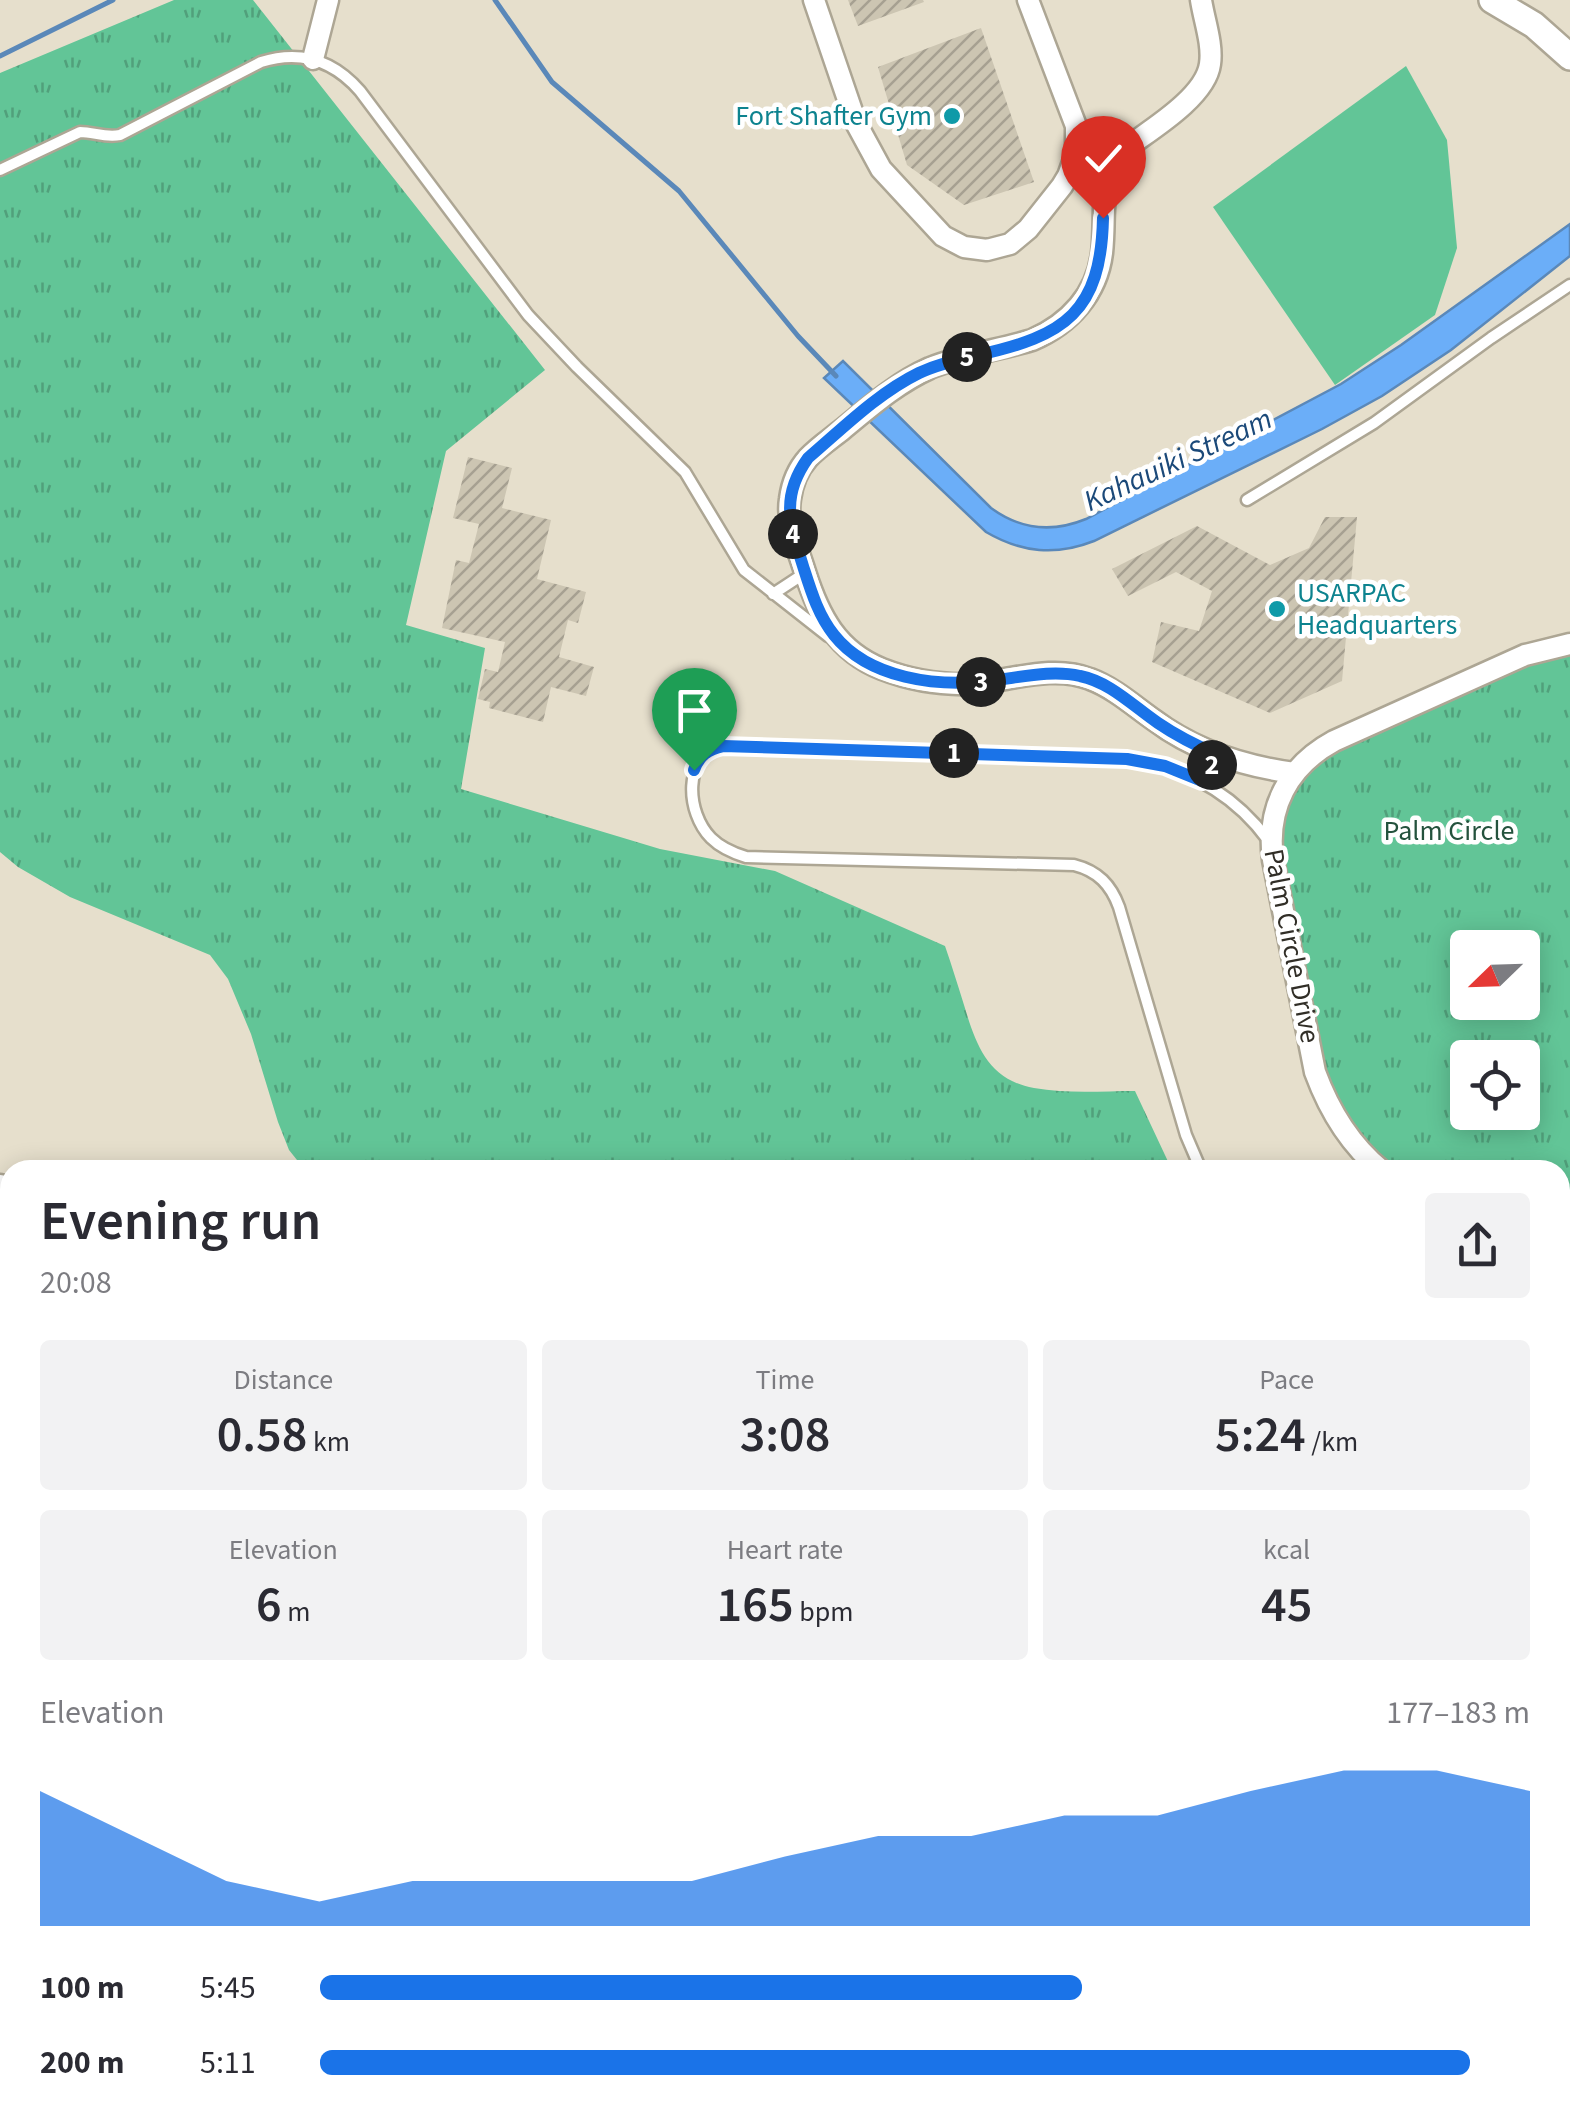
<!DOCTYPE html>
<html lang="en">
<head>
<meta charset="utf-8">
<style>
  :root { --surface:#fff; --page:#f2f2f3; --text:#2b2b33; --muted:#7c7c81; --accent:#1a73e8 }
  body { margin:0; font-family:"Source Sans 3",sans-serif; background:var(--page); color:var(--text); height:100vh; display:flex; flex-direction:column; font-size:38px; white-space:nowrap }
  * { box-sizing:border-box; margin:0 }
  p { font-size:32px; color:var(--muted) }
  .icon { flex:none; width:55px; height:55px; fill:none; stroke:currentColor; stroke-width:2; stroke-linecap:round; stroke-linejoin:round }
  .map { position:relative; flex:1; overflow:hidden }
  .side { position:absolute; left:0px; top:1160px; width:1570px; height:962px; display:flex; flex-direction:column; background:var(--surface); border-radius:30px 30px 0 0; box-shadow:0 5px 25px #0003 }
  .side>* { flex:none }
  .needle { width:65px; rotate:247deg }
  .buttons { position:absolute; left:1450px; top:930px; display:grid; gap:20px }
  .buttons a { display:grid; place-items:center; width:90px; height:90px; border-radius:10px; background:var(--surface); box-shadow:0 5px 25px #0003; font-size:50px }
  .pin { position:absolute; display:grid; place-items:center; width:85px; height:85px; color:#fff; margin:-102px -42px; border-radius:50% 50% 50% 0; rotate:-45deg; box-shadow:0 0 10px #0007 }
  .pin .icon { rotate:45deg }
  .km { position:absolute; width:50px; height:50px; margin:-25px; border-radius:50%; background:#222; color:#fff; font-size:28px; line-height:50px; text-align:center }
  .round { display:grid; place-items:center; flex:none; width:105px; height:105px; border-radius:10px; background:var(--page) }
  .summary { display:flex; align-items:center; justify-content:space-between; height:170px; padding:0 40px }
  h1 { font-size:55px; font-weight:600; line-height:75px }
  .metrics { display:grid; grid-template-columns:repeat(3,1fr); gap:15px; height:170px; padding:10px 40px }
  .metrics div { display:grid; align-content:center; border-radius:10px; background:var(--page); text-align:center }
  .metrics b { font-size:50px; font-weight:600 }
  .metrics small { font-size:28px; font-weight:400 }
  .metrics p { font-size:28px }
  .chart { height:280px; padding:20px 40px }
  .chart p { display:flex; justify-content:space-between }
  .chart svg { width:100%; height:180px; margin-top:10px; fill:var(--accent); opacity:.7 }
  ul { padding:0 40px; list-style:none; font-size:32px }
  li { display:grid; grid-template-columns:160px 120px 1fr; align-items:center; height:75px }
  li i { height:25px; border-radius:12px; background:var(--accent) }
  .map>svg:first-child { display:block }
  .grass { fill:url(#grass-tufts); fill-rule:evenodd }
  .pitch { fill:#62c597 }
  .water { fill:#6baef8; stroke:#5a88b9; stroke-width:2.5 }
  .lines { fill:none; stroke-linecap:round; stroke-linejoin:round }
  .stream { stroke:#5a88b9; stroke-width:5 }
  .building { fill:url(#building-hatch) }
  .service-casing { stroke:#ada694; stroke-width:15 }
  .minor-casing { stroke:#ada694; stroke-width:25 }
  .tertiary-casing { stroke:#ada694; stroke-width:30 }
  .service { stroke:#fff; stroke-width:10 }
  .minor { stroke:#fff; stroke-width:20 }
  .tertiary { stroke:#fff; stroke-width:25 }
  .route-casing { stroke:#fff; stroke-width:20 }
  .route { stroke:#1a73e8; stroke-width:12 }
  .culture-dot { fill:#0f9aa8; stroke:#fff; stroke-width:4 }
  .labels { text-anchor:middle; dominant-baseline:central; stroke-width:9; stroke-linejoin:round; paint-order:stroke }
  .culture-label { font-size:28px; fill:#0d838f; stroke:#fff; text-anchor:end }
  .park-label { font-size:28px; fill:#24523d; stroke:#fff }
  .street-label { font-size:28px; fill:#312e27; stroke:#fff }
  .water-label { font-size:30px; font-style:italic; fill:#1b4979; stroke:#fff }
</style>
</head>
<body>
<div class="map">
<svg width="1570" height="2122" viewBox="0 0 1570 2122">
  <defs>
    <pattern id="grass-tufts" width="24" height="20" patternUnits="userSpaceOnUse" patternTransform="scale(2.5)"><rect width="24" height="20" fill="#62c597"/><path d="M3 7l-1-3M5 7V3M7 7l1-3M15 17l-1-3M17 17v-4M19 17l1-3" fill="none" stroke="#51a07b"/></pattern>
    <pattern id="building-hatch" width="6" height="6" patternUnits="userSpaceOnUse" patternTransform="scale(2.5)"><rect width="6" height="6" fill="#ccc5b2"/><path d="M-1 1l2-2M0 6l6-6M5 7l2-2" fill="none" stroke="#a6a091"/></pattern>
  </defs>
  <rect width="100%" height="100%" fill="#e6dfcc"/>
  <!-- grass -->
  <path class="grass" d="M174 0H253L545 370 446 451 406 625 485 648 461 789 660 849 775 871 945 946C952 966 958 986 964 1005 976 1045 988 1080 1034 1088 1067 1094 1102 1091 1135 1091L1172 1170H335L297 1160 289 1150 278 1122 251 1034 228 979 210 955 70 897 18 867 0 852V73Z
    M1570 655V1194L1560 1197V1170H1398L1366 1141 1342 1107 1333 1089 1326 1069 1284 858C1278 811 1297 774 1338 751L1528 665ZM1468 948H1522V1002H1468ZM1468 1058H1522V1112H1468Z
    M1570 1932V2122H1215L1203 2113 1560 2112V1933Z"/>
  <!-- pitch -->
  <path class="pitch" d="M1406 66 1447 140 1457 248 1435 315 1335 385 1213 207Z"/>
  <!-- water -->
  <path class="water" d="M1570 224V256L1451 350 1382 396 1322 429 1094 541C1056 556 1022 553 986 532L824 378 843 361 991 508C1021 530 1052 533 1086 519L1341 384 1401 345Z"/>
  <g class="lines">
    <!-- stream -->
    <path class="stream" d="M495 0 552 82 679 191 798 336 836 376
      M0 56 113 0
      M0 1930 10 1928
      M1560 2059 1570 2057"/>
  </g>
  <!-- building -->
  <path class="building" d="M848 0H923L924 2 858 26Z
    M981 28 1034 182 964 205 907 165 878 67Z
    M468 457 512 468 502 508 551 520 537 579 586 592 578 623 568 620 559 657 594 667 586 696 551 687 543 722 489 708 490 702 478 699 485 669 498 672 505 642 442 628 456 560 469 563 479 524 453 518Z
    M1325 517H1357L1342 681 1270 713 1152 662 1161 622 1199 631 1212 591 1176 572 1128 596 1112 569 1197 526 1270 565 1309 548Z"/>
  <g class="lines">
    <!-- service casing -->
    <g class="service-casing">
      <path id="service" d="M0 170 80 132C94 132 105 138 120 135L261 62C300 50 333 60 360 91L528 315 577 367 685 472 744 570 828 636
        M1247 500 1374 423 1491 338 1570 285
        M773 594 805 573
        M1202 781 1218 755
        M1201 1170 1186 1135 1119 907C1111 885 1098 871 1074 865L746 857C733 853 721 848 711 838 686 813 682 755 723 746L1146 761C1197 774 1237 798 1268 840
        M1560 1345 1570 1343
        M1560 1941H1570
        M963 2112 970 2122"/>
    </g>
    <!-- minor casing -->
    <g class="minor-casing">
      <path id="minor" d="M814 0 856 123 881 169 943 236 964 247 987 250 1010 244 1028 229 1062 186 1068 176 1076 154V126L1028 0
        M1201 0C1204 20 1213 44 1210 64 1206 95 1157 126 1133 143 1095 178 1107 208 1102 253 1097 294 1069 324 1032 340 998 350 962 355 930 368 897 383 871 406 843 429 832 438 818 447 808 458 798 469 792 484 790 499 786 524 798 549 805 572 819 616 837 651 882 669 910 680 941 685 971 684 1009 681 1053 664 1090 679 1114 688 1134 706 1154 720 1195 751 1243 766 1294 773
        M313 59 328 0
        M1381 1170C1349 1144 1329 1110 1315 1072L1273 860C1266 808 1288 766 1334 741L1525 655 1570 644
        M0 1185 10 1187
        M1560 1209 1570 1205
        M1560 1589 1570 1590
        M0 1773 10 1774
        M0 2054 10 2051
        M689 2112 691 2122
        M900 2112 904 2122
        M260 2122 263 2112"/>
    </g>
    <!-- tertiary casing -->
    <g class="tertiary-casing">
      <path id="tertiary" d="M1492 0 1534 25 1570 57
        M0 1440 10 1441
        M1560 1796 1570 1797"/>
    </g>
    <!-- service -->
    <use href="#service" class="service"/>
    <!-- minor -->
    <use href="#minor" class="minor"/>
    <!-- tertiary -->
    <use href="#tertiary" class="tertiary"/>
  </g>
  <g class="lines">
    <!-- route casing -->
    <g class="route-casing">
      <path id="route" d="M694 770C699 756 708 749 723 746L1127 759 1165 766 1202 781 1218 755C1197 746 1177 736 1158 723 1133 706 1110 682 1080 676 1051 669 1018 678 989 681 937 687 869 679 834 635 818 615 811 591 803 566 790 524 780 497 808 458 842 429 878 393 919 373 938 364 957 360 978 355 1065 336 1101 312 1103 218"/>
    </g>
    <!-- route -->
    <use href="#route" class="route"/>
  </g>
  <!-- markers -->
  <g class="culture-dot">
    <circle cx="952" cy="116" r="10"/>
    <circle cx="1277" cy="609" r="10"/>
  </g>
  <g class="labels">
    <!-- culture labels -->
    <g class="culture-label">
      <text x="932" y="116">Fort Shafter Gym</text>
      <text x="1297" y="593" text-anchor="start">USARPAC<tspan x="1297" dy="32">Headquarters</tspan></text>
    </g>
    <!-- park labels -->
    <g class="park-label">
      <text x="1449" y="831">Palm Circle</text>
    </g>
    <!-- street labels -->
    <g class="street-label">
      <text transform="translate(1292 946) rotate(79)">Palm Circle Drive</text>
    </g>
    <!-- water labels -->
    <g class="water-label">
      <text transform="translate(1178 460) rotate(-25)">Kahauiki Stream</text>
    </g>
  </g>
</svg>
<div class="buttons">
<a><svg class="needle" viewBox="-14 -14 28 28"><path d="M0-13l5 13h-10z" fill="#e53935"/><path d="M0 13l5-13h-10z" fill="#7c7c81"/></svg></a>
<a><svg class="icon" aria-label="locate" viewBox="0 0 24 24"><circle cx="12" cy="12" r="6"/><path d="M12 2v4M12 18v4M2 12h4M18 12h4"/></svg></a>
</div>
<div class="pin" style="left:694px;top:770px;background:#1e9e55"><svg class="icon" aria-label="arrive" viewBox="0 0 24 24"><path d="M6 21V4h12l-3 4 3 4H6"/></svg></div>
<div class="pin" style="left:1103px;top:218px;background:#d93025"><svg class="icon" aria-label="check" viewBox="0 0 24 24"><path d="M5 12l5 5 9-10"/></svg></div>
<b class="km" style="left:954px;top:753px">1</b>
<b class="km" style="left:1212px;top:765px">2</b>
<b class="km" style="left:981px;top:682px">3</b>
<b class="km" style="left:793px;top:534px">4</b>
<b class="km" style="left:967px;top:357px">5</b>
<section class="side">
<div class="summary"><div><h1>Evening run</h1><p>20:08</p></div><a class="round"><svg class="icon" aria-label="share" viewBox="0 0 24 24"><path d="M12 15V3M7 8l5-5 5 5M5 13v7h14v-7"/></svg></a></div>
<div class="metrics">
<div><p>Distance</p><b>0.58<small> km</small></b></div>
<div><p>Time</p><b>3:08</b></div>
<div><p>Pace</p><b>5:24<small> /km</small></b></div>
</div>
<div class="metrics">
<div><p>Elevation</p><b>6<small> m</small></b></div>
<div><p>Heart rate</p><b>165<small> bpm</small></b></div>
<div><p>kcal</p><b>45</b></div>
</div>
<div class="chart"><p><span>Elevation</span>177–183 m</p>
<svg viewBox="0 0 160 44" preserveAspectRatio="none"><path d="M0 44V11L10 22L20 33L30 38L40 33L50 33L60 33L70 33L80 27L90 22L100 22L110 17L120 17L130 11L140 6L150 6L160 11V44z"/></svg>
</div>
<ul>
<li><b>100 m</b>5:45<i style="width:63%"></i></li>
<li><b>200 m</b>5:11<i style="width:95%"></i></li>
</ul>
</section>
</div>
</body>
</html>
